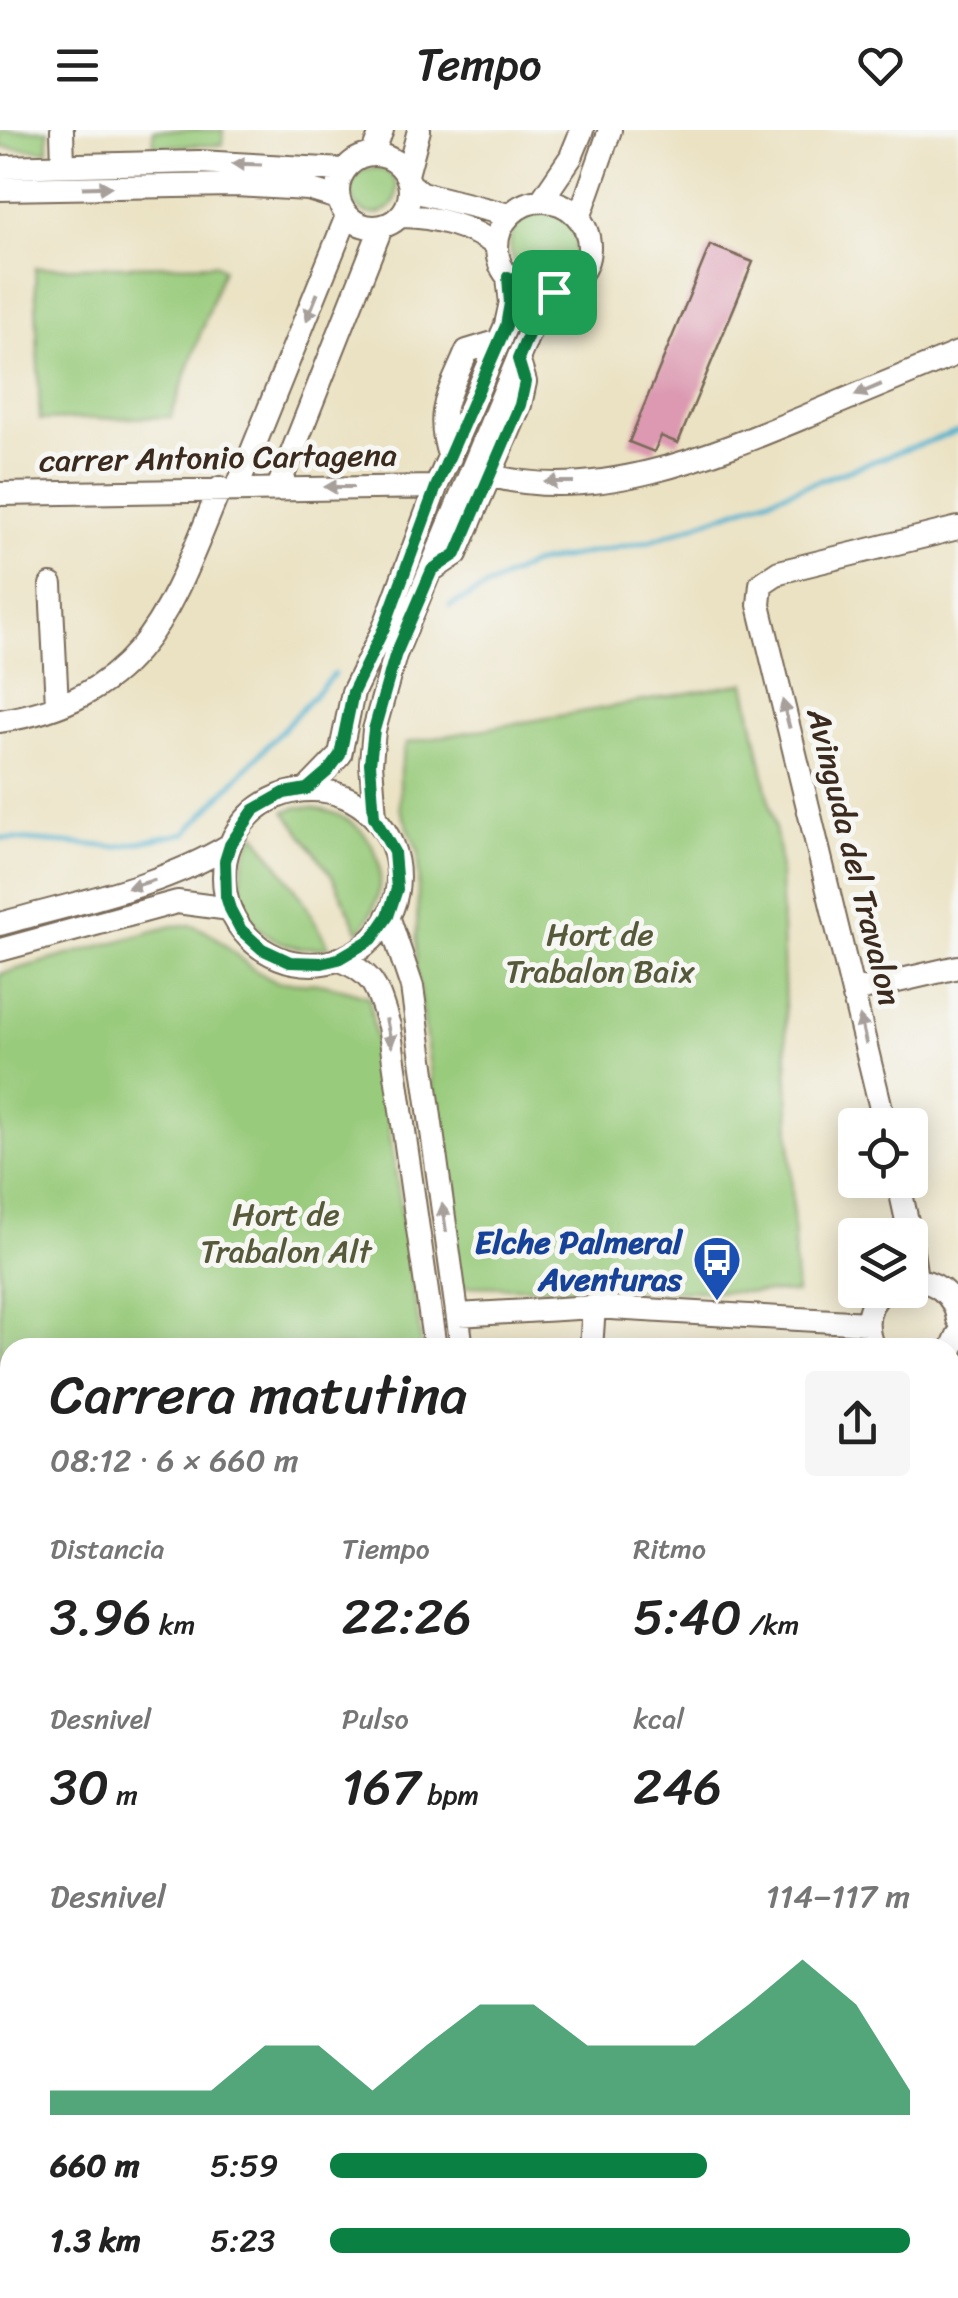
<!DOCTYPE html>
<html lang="es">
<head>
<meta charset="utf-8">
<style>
  :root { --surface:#fff; --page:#f6f6f6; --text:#222; --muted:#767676; --accent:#0b8043 }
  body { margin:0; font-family:Sriracha,sans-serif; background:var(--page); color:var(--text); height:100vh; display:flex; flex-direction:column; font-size:38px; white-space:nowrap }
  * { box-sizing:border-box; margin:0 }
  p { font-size:32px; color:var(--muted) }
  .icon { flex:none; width:55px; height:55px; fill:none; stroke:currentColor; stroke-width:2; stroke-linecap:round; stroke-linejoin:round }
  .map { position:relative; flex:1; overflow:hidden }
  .sheet { position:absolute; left:0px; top:1208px; width:960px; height:962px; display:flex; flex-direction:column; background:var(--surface); border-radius:30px 30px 0 0; box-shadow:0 5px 25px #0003 }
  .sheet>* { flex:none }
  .fabs { position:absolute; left:838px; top:978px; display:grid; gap:20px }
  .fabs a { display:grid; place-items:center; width:90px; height:90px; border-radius:10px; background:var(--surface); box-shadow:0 5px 25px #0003; font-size:50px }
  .pin { position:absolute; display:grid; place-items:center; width:85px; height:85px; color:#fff; margin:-42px; border-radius:20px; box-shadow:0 5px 15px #0006 }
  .round { display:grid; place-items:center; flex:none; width:105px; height:105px; border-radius:10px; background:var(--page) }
  .overview { display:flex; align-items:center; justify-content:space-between; height:170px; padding:0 50px }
  h1 { font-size:55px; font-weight:600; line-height:75px }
  .metrics { display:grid; grid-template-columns:repeat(3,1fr); gap:15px; height:170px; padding:10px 50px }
  .metrics div { display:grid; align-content:center }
  .metrics b { font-size:50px; font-weight:600 }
  .metrics small { font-size:28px; font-weight:400 }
  .metrics p { font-size:28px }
  .chart { height:280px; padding:20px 50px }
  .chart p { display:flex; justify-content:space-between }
  .chart svg { width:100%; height:180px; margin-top:10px; fill:var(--accent); opacity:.7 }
  ul { padding:0 50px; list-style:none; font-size:32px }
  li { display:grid; grid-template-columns:160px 120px 1fr; align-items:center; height:75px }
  li i { height:25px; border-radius:12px; background:var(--accent) }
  header { display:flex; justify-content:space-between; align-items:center; height:130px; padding:0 50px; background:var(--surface); font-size:45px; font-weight:600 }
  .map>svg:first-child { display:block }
  .green { fill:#99cb7c; stroke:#6a7a4d; stroke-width:2.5 }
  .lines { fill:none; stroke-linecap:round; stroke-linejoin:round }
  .stream { stroke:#4eb0cd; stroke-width:5 }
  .building { fill:#dc99b1 }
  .minor-casing { stroke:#796a58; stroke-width:26 }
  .minor { stroke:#fff; stroke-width:22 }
  .oneway { fill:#a79f9a }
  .route-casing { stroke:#fff; stroke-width:20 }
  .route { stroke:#0b8043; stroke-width:12 }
  .labels { text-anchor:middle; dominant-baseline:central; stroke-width:10; stroke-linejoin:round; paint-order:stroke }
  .street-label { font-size:32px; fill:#3b2a1e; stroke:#f6f6f2 }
  .park-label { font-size:32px; fill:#575a3a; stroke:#f6f6f2 }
  .transit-label { font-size:32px; font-weight:bold; fill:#164399; stroke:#f6f6f2; text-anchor:end }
</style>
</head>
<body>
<header><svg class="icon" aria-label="menu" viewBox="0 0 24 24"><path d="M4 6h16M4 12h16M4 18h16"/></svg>Tempo<svg class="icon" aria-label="heart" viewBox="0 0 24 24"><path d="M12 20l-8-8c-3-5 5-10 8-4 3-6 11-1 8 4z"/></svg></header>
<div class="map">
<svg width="958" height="2168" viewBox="0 0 958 2168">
  <rect width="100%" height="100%" fill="#f6f6f2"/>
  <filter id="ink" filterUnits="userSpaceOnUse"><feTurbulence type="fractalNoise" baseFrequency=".01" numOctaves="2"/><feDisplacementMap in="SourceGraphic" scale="20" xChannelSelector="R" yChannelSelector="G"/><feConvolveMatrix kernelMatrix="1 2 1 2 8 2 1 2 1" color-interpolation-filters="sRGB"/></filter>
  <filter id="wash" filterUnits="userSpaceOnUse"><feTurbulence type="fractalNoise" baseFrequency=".0048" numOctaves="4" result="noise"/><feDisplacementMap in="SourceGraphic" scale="40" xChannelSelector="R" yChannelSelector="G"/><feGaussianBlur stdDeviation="2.25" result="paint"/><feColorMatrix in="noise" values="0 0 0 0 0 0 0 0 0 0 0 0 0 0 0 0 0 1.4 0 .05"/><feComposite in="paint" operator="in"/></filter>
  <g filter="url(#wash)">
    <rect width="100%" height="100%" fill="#ebe2c3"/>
    <!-- green -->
    <path class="green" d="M0 0H48V21L0 17Z
      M153 0H223V15L154 16Z
      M351 61a23 23 0 1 1 46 0a23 23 0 1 1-46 0Z
      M510 115a33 33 0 1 1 66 0a33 33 0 1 1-66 0Z
      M215 134 223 139 171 287 40 290 35 138Z
      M745 553 779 718 796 1163 459 1156 416 833 419 723 400 678V639L406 613Z
      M299 677C372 678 405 744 359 802L332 746 285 681Z
      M255 703 302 768 329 817C319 817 307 819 297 817 238 805 229 749 255 703Z
      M192 795 212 804 251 838 276 852 325 854 369 867 422 1217 10 1218V1484L0 1464 5 1426 0 1416V844L172 796Z"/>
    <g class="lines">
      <!-- stream -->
      <path class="stream" d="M450 476 532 434 650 411 958 301
        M0 708 116 717 186 703 334 544"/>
    </g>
    <g id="blocks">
      <!-- building -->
      <path class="building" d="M710 115 753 132 678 313 661 306 654 322 629 312Z
        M10 1794V1837L0 1814V1799Z
        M0 1851 10 1875V1952L0 1956Z
        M138 2160H212L217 2168H145Z"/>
    </g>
  </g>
  <g filter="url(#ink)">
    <use href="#blocks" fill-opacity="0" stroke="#796a58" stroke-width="2.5"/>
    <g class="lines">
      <!-- minor casing -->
      <g class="minor-casing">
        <path id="minor" d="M62 0 63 35
          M338 61a36 36 0 1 1 72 0a36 36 0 1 1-72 0Z
          M372 25 382 0
          M0 37 199 32 344 40
          M407 45 419 0
          M410 54 421 63 509 85
          M0 59 234 55 308 59 338 68
          M541 71 571 27 582 0
          M497 117a46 46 0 1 1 92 0a46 46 0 1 1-92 0Z
          M401 86C432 86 473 97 497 116
          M579 88 610 0
          M450 328C434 281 449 265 467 221L500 211
          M489 345C594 375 713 325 809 285 858 264 908 244 958 223
          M237 358 347 86
          M278 358 381 98
          M0 364 436 357
          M432 440 456 424 520 275 525 252 518 229
          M51 455 57 575
          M0 591C145 568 170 479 220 358
          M307 659 340 625 353 562 384 498 436 357 506 195 511 173 508 147
          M224 747a87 87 0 1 1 174 0a87 87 0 1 1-174 0Z
          M375 687 371 633 374 600 395 525 535 188 554 161
          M388 786 412 857 462 1218
          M0 794C78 772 160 757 230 715
          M0 820 177 772 230 779
          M338 829C376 844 377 859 389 896L435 1218
          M854 861 958 837
          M885 995 759 475 761 454 779 442 958 398
          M898 1050 909 1100 916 1149
          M910 1150C934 1149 954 1164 958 1189
          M458 1185 594 1177 867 1193
          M591 1218 594 1177
          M873 1218C864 1196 866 1174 885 1160
          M950 1223 958 1205
          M0 1496 10 1514
          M950 1548H958
          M0 1664 10 1660
          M0 1772 10 1768
          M950 1787H958
          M0 1824 10 1848
          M0 1970 10 1966
          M0 2020 10 2048
          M950 2155H958
          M52 2160 58 2168
          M357 2160C374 2167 388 2168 404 2160
          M809 2160 810 2168
          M280 2168 291 2160
          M316 2168 358 2161
          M897 2168 899 2160"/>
      </g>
      <!-- minor -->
      <use href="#minor" class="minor"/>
    </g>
    <!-- one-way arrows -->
    <defs><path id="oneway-solid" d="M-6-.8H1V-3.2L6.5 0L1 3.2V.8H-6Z" transform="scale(2.5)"/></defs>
    <g class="oneway">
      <use href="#oneway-solid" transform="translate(247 34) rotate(-178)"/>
      <use href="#oneway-solid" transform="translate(97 57) rotate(-2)"/>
      <use href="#oneway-solid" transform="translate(312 177) rotate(112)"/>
      <use href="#oneway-solid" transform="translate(868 260) rotate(157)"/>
      <use href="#oneway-solid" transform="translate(559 352) rotate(180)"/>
      <use href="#oneway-solid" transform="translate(339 357) rotate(180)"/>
      <use href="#oneway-solid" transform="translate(786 584) rotate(-104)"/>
      <use href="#oneway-solid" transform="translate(141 754) rotate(163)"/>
      <use href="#oneway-solid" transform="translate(863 900) rotate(-103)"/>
      <use href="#oneway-solid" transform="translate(389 903) rotate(79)"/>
      <use href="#oneway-solid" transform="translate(444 1088) rotate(-98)"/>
    </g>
  </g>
  <g class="lines" filter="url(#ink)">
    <!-- route casing -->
    <g class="route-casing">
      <path id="route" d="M508 147 526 160 554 162 535 188 518 229 525 252 520 275 456 424 432 440 395 526 374 600 370 633 374 687 394 722 397 759 388 786 372 809 338 829 322 833 290 832 262 819 241 800 230 779 226 766 225 731 230 715 254 680 284 663 307 659 328 641 340 625 353 562 384 498 436 357 506 196 510 173Z"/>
    </g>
    <!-- route -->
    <use href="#route" class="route"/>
  </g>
  <!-- icons -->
  <defs>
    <g id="bus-pin" transform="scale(2.5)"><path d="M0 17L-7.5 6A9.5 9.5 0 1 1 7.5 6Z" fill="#1a4fb4" stroke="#f6f6f2"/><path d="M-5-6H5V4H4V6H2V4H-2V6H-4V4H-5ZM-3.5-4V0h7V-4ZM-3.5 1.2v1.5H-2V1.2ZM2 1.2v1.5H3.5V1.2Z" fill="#fff"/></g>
  </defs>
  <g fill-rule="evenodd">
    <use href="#bus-pin" x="717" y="1130"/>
  </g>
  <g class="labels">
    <!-- street labels -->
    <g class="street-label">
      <text transform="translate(218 328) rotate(-1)">carrer Antonio Cartagena</text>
      <text transform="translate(854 727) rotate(76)">Avinguda del Travalon</text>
    </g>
    <!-- park labels -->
    <g class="park-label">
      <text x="600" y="804">Hort de<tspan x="600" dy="37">Trabalon Baix</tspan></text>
      <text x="286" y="1084">Hort de<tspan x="286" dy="37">Trabalon Alt</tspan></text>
    </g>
    <!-- transit labels -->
    <g class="transit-label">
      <text x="682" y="1112">Elche Palmeral<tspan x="682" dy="37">Aventuras</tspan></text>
    </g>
  </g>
</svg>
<div class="fabs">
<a><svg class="icon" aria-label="locate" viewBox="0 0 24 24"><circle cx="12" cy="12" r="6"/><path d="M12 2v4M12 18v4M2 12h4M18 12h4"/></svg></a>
<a><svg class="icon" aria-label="layers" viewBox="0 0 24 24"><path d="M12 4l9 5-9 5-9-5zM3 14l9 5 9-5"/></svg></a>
</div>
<div class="pin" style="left:554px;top:162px;background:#1e9e55"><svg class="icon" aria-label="arrive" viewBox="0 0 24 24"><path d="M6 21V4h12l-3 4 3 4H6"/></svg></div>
<section class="sheet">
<div class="overview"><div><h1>Carrera matutina</h1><p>08:12 · 6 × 660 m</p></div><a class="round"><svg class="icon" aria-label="share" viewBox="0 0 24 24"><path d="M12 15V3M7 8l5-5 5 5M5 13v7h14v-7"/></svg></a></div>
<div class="metrics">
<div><p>Distancia</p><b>3.96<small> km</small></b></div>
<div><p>Tiempo</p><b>22:26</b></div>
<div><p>Ritmo</p><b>5:40<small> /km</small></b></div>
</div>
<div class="metrics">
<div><p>Desnivel</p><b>30<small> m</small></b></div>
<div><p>Pulso</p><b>167<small> bpm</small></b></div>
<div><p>kcal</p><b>246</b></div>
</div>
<div class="chart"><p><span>Desnivel</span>114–117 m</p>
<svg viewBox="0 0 160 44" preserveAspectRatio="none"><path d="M0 44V38L10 38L20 38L30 38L40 27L50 27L60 38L70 27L80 17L90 17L100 27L110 27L120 27L130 17L140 6L150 17L160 38V44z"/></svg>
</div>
<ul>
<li><b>660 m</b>5:59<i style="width:65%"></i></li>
<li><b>1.3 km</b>5:23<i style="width:100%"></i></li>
</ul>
</section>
</div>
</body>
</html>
